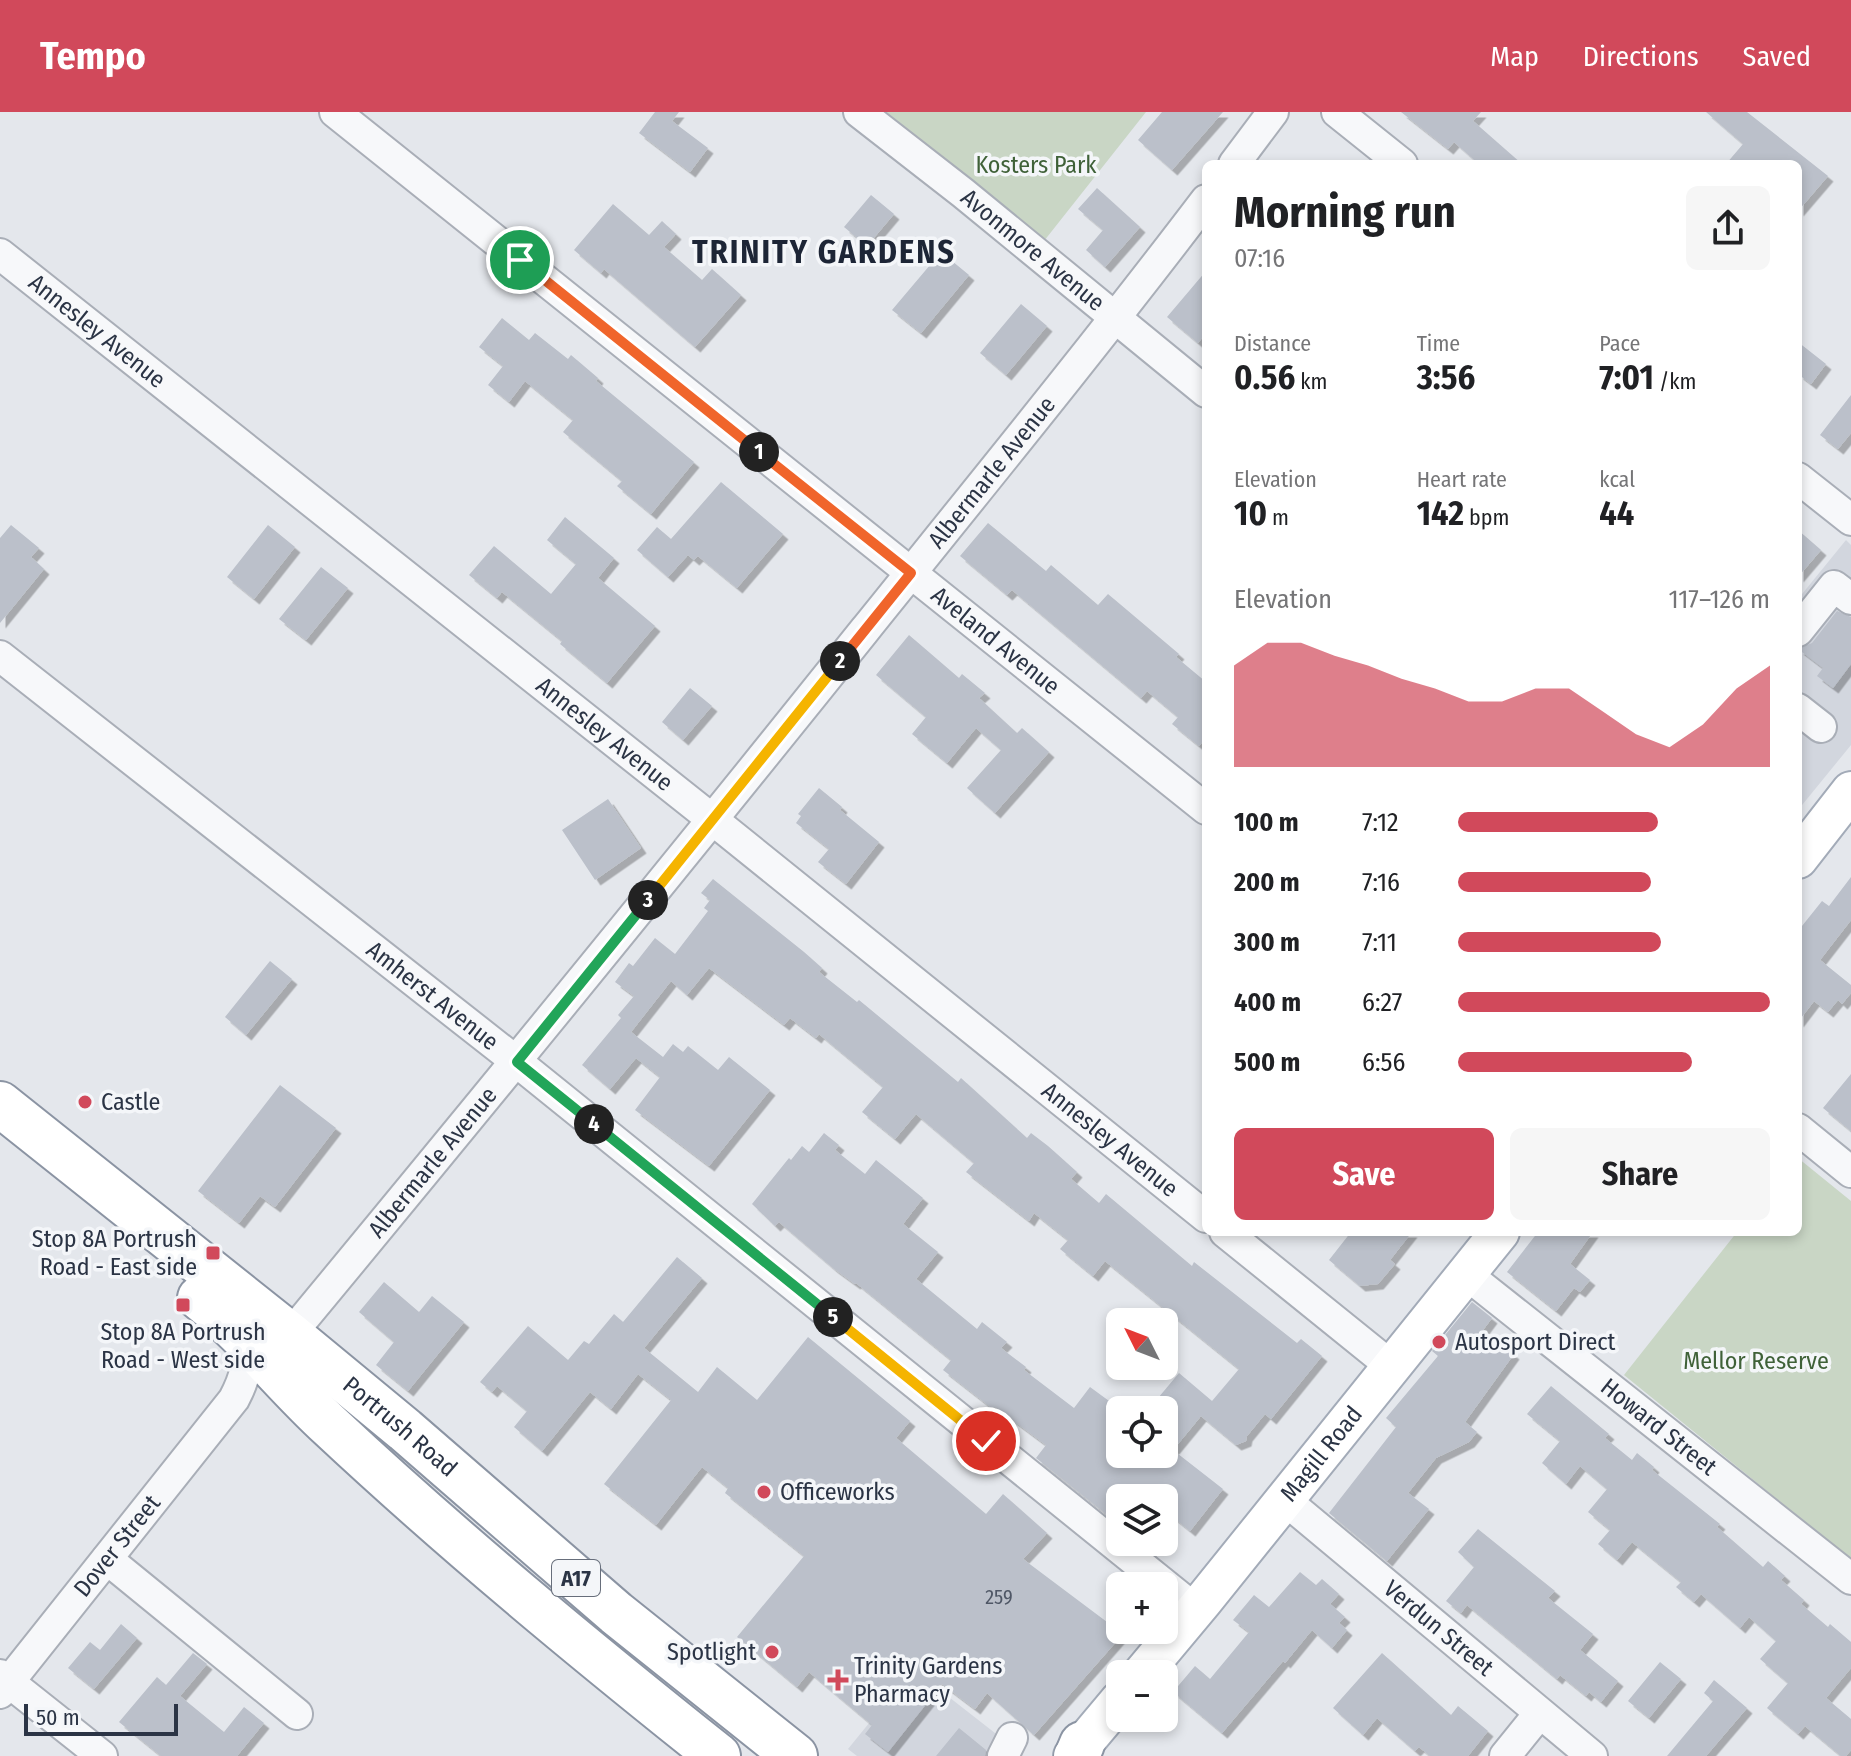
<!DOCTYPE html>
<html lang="en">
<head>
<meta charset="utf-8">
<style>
  :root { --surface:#fff; --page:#f6f6f6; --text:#202124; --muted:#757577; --accent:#d1495b }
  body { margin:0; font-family:"Fira Sans Condensed",sans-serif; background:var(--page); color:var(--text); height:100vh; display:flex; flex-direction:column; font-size:30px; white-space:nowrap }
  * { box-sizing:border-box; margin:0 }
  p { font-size:26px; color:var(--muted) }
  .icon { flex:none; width:44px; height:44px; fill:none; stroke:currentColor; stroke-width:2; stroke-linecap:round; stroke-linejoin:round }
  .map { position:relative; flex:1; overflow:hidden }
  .panel { position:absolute; left:1202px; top:48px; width:600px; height:1076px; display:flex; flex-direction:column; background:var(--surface); border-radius:12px; box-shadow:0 4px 12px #0003 }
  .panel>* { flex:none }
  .needle { width:52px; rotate:312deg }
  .controls { position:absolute; left:1106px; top:1196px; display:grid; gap:16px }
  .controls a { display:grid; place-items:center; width:72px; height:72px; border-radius:12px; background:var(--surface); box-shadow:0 4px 12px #0003; font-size:40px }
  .scale { position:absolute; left:24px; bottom:20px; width:154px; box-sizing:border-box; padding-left:8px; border:4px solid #2b3445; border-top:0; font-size:22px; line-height:28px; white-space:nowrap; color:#2b3445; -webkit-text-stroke:6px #f4f6f9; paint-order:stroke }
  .pin { position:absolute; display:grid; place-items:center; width:68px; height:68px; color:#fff; margin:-34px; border:4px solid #fff; border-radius:50%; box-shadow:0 2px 8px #0007 }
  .km { position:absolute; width:40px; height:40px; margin:-20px; border-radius:50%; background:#222; color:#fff; font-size:22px; line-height:40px; text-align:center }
  .round { display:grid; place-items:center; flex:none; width:84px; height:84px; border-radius:12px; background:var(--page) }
  .headline { display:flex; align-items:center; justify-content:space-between; height:136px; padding:0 32px }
  h1 { font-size:44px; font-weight:700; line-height:60px }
  .figures { display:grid; grid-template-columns:repeat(3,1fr); gap:12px; height:136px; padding:8px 32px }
  .figures div { display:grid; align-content:center }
  .figures b { font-size:34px; font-weight:700 }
  .figures small { font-size:22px; font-weight:400 }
  .figures p { font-size:22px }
  .chart { height:224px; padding:16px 32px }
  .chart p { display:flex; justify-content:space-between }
  .chart svg { width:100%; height:144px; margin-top:8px; fill:var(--accent); opacity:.7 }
  .cta { display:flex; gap:16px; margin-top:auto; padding:16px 32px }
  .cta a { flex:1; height:92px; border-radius:12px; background:var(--accent); color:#fff; font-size:32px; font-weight:700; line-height:92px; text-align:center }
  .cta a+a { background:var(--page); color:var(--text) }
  ul { padding:0 32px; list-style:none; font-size:26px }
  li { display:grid; grid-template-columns:128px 96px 1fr; align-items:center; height:60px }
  li i { height:20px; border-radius:10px; background:var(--accent) }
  header { display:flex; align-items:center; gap:48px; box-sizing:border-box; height:112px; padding:0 40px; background:var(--accent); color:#fff }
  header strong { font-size:38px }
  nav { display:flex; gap:44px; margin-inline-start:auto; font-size:28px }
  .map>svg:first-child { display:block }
  .built { fill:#d2d6de }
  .green { fill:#c9d6c5 }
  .building { fill:#bbc0ca; filter:url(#shadow) }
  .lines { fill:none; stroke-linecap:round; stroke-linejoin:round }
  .minor-casing { stroke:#a9aeb7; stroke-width:34 }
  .major-casing { stroke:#a3abb8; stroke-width:42 }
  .highway-casing { stroke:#8b94a3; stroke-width:48 }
  .minor { stroke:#f7f8fa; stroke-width:30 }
  .major { stroke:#fff; stroke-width:38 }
  .highway { stroke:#fff; stroke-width:44 }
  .split-1-casing { stroke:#fff; stroke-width:16 }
  .split-2-casing { stroke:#fff; stroke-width:16 }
  .split-3-casing { stroke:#fff; stroke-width:16 }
  .split-4-casing { stroke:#fff; stroke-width:16 }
  .split-5-casing { stroke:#fff; stroke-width:16 }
  .split-6-casing { stroke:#fff; stroke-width:16 }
  .split-1 { stroke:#f0652b; stroke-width:10 }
  .split-2 { stroke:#f0652b; stroke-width:10 }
  .split-3 { stroke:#f5b400; stroke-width:10 }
  .split-4 { stroke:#22a559; stroke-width:10 }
  .split-5 { stroke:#22a559; stroke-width:10 }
  .split-6 { stroke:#f5b400; stroke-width:10 }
  .poi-dot { fill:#d1495b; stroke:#f4f6f9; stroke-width:3 }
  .labels { text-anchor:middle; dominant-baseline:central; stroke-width:7; stroke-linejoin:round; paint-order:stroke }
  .number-label { font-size:20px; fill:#4f5766 }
  .shield { fill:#f4f6f9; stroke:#676e7b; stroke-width:2 }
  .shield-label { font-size:22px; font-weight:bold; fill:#2b3445 }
  .park-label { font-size:24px; fill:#3f6138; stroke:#f4f6f9 }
  .street-label { font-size:24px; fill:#2b3445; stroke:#f4f6f9 }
  .poi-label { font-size:24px; fill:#2b3445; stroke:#f4f6f9; text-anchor:start }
  .district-label { font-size:32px; font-weight:bold; letter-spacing:2px; fill:#1d2536; stroke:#f4f6f9 }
</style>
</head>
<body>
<header>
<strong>Tempo</strong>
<nav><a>Map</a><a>Directions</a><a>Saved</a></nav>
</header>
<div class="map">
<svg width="1851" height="1644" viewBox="0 0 1851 1644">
  <defs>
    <filter id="shadow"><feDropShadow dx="5.5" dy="5.5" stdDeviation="0" flood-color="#0004"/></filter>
  </defs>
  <rect width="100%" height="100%" fill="#e4e7ec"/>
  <!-- built -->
  <path class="built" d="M1846 428 1851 433V633L1798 698V487Z
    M913 1557 1022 1642 1021 1644H857L848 1637Z"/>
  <!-- green -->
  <path class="green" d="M882 0H1146L1044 129Z
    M1798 1046 1851 1089V1447L1624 1263 1737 1120H1798Z"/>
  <!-- building -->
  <path class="building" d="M655 0H679L672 9 708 36 690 60 639 21Z
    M1162 0H1223L1172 58 1138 28Z
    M1401 0H1481L1473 9 1522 52H1479L1454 30 1448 37Z
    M1706 0H1747L1828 64 1798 99V52H1726L1743 32Z
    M1097 76 1140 115 1105 155 1086 138 1103 118 1078 97Z
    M871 83 894 102 867 134 844 115Z
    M613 92 649 123 662 109 676 122 664 135 702 168 712 157 741 183 695 235 604 157 601 161 574 138Z
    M941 140 969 163 921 221 892 198Z
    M1206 159V221L1198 231 1167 205Z
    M1021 192 1047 214 1006 263 980 241Z
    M502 206 529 228 535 221 568 247 571 243 598 266 596 269 694 350 651 402 617 374 622 369 563 320 573 308 525 269 509 290 488 273 503 254 479 235Z
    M1798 230 1826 252 1811 272 1798 262Z
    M1851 283V321L1838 337 1820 323Z
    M721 370 783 422 737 476 698 444 694 448 688 443 668 465 637 438 657 415 671 427Z
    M565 405 614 446 598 466 655 514 607 571 560 532 562 529 502 480 497 486 469 463 494 434 551 482 576 452 547 428Z
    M988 411 1046 459 1051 453 1098 493 1108 482 1179 542 1176 545 1206 570V626L1199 634 1172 612 1178 605 1147 579 1141 586 1012 478 1007 483 960 444Z
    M11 413 39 436 31 445 44 457 0 511V426Z
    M268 413 295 435 254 487 227 465Z
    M1798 418 1821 438 1798 465Z
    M321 455 348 476 306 528 279 507Z
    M1837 499 1851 505V552L1833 576 1817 564 1823 556 1798 537 1812 531Z
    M909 523 959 566 962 562 985 581 979 586 1017 621 1022 616 1049 640 995 701 967 676 1001 638 976 616 947 651 912 622 926 605 876 563Z
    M690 576 712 594 683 628 662 610Z
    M819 676 842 695 840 698 879 730 846 772 818 750 829 737 796 711 801 704 798 702Z
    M608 687 641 736 595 768 562 718Z
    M1851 765V808L1820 848 1851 873V881L1842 892 1838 888 1828 900 1814 889 1798 910V819L1822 789 1829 794Z
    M713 767 804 840 822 856 819 860 857 890 859 888 958 970 961 966 1027 1026 1031 1021 1048 1034 1077 1060 1071 1067 1099 1091 1106 1082 1192 1154 1194 1150 1297 1231 1301 1227 1322 1244 1271 1307 1265 1302 1247 1324 1246 1329 1236 1333 1201 1304 1173 1338 1223 1377 1190 1419 1164 1398V1386H1120V1413L1036 1346 1046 1333 995 1295 993 1297 943 1258 951 1248 856 1171 855 1172 833 1156 779 1110 775 1114 752 1092 789 1046 791 1048 802 1034 809 1040 824 1021 839 1033 835 1038 865 1062 876 1048 923 1086 903 1112 938 1140 916 1167 977 1217 982 1210 1007 1230 1001 1236 1026 1255 1024 1258 1074 1296 1090 1275 1120 1297V1342H1164V1298H1148L1179 1261 1212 1289 1239 1257 1105 1149 1093 1164 1060 1137 1068 1128 1034 1101 1029 1109 966 1060 974 1051 916 1002 895 1027 862 1000 883 975 819 922 816 926 790 906 784 913 709 856 687 883 671 869 631 920 663 945 673 932 683 940 688 934 718 958 729 945 770 978 709 1054 635 998 660 965 636 946 610 977 582 953 621 906 618 903 634 884 615 870 629 851 633 854 655 826 675 842 708 799 704 796 710 788 701 781Z
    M270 849 292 867 246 923 225 905Z
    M1851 962V1019L1823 996Z
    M280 973 336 1016 275 1095 260 1084 239 1111 198 1079Z
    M1351 1120H1412L1390 1148 1395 1152 1378 1172 1360 1174 1329 1148Z
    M1538 1120H1593L1570 1152 1590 1168 1580 1180 1574 1176 1556 1199 1507 1160Z
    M677 1145 702 1166 644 1236 698 1280 717 1255 757 1288 808 1225 910 1309 896 1326 986 1402 1003 1382 1047 1421 1023 1447 1123 1522 1034 1623 987 1581 975 1597 942 1572 888 1640 865 1622 872 1613 809 1560 797 1575 737 1525 804 1444 725 1381 728 1376 702 1355 656 1413 604 1372 671 1288 638 1262 611 1297 590 1280 542 1339 514 1315 527 1299 497 1274 492 1280 480 1270 528 1214 568 1248 584 1229 589 1232 614 1202 623 1210Z
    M384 1170 419 1200 432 1184 464 1210 408 1279 376 1253 394 1230 359 1200Z
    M1472 1190 1492 1206 1483 1218 1514 1242 1465 1310 1477 1320 1469 1330 1436 1346 1408 1381 1429 1397 1387 1449 1329 1401 1396 1315 1386 1306 1438 1244 1432 1239Z
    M1551 1274 1609 1322 1605 1326 1632 1348 1637 1341 1654 1355 1652 1358 1720 1412 1717 1415 1763 1455 1768 1449 1785 1464 1781 1468 1804 1488 1801 1492 1828 1515 1830 1512 1851 1530V1556L1826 1586 1851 1607V1638L1846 1644H1841L1805 1614 1798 1622 1767 1596 1788 1571 1760 1547 1776 1529 1749 1505 1740 1516 1701 1482 1694 1490 1676 1475 1681 1470 1632 1430 1617 1448 1598 1432 1610 1418 1588 1400 1607 1377 1580 1354 1566 1372 1542 1351 1560 1329 1527 1302Z
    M1478 1417 1555 1479 1548 1486 1593 1522 1580 1538 1618 1569 1601 1590 1589 1580 1586 1584 1560 1563 1557 1567 1467 1493 1461 1501 1446 1489 1474 1455 1458 1440Z
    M1300 1460 1316 1473 1322 1467 1339 1482 1330 1492 1345 1505 1339 1511 1347 1518 1332 1536 1312 1518 1285 1551 1283 1549 1222 1621 1173 1580 1195 1554 1210 1567 1249 1520 1233 1508 1254 1483 1269 1495Z
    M121 1512 137 1526 94 1577 68 1556 90 1530 100 1538Z
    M193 1541 207 1552 180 1584 224 1620 244 1595 264 1611 237 1644H161L119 1610 157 1565 166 1573Z
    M1382 1541 1451 1603 1458 1594 1488 1619 1468 1644H1430L1419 1635 1415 1639 1377 1606 1363 1623 1333 1596Z
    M1660 1550 1681 1567 1649 1606 1628 1589Z
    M1714 1568 1747 1596 1706 1644H1667L1713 1589 1704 1581Z
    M959 1616 986 1638 985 1644H936Z"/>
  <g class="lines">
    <!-- minor casing -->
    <g class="minor-casing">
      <g id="minor">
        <path id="s1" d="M335 0 1206 697"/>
        <path id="s2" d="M859 0 963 81 1206 280"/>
        <path d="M1337 0 1402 52"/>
        <path d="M1234 52 1273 0"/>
        <path id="s3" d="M0 142 713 708 1206 1105"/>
        <path d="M1798 366 1851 408"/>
        <path d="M1798 519 1834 474 1851 487"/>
        <path id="s4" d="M0 544 517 950 1196 1498"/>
        <path d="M1798 597 1821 615"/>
        <path d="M1798 1017 1851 1060"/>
        <path d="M1225 1120 1391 1254"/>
        <path id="s5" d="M1466 1162 1851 1467"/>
        <path id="s6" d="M290 1223C483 990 675 755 864 519 979 376 1095 234 1206 88"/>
        <path id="s7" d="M1285 1388 1592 1644"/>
        <path d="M107 1447 297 1602"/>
        <path d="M0 1563 102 1644"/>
        <path id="s8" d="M0 1581 234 1287C245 1266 249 1251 246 1228"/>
        <path d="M1003 1644 1012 1626"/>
        <path d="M1505 1644 1539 1602"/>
      </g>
    </g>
    <!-- major casing -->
    <g class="major-casing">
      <g id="major">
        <path d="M1798 747 1851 679"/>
        <path id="s9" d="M1142 1562 1203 1489 1500 1120"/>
        <path d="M1073 1644 1120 1588"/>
      </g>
    </g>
    <!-- highway casing -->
    <g class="highway-casing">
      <g id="highway">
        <path id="s10" d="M0 992 290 1223 405 1318 616 1501 795 1644"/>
        <path d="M200 1186C248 1224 285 1273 330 1314 454 1430 585 1538 718 1644"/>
        <path d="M1077 1644 1082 1632"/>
      </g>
    </g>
    <!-- minor -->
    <use href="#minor" class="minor"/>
    <!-- major -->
    <use href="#major" class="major"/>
    <!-- highway -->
    <use href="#highway" class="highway"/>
  </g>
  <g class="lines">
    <!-- split-1 casing -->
    <g class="split-1-casing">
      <path id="split-1" d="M520 148 759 340"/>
    </g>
    <!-- split-2 casing -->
    <g class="split-2-casing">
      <path id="split-2" d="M759 340 911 461 840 549"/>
    </g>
    <!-- split-3 casing -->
    <g class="split-3-casing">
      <path id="split-3" d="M648 788 840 549"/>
    </g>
    <!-- split-4 casing -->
    <g class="split-4-casing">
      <path id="split-4" d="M594 1012 517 950 648 788"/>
    </g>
    <!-- split-5 casing -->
    <g class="split-5-casing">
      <path id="split-5" d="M594 1012 833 1205"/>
    </g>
    <!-- split-6 casing -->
    <g class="split-6-casing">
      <path id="split-6" d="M833 1205 986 1329"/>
    </g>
    <!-- split-1 -->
    <use href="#split-1" class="split-1"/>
    <!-- split-2 -->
    <use href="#split-2" class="split-2"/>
    <!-- split-3 -->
    <use href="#split-3" class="split-3"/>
    <!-- split-4 -->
    <use href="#split-4" class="split-4"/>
    <!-- split-5 -->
    <use href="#split-5" class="split-5"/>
    <!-- split-6 -->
    <use href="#split-6" class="split-6"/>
  </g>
  <!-- markers -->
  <g class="poi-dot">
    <circle cx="85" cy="990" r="8"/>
    <rect x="205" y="1133" width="16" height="16" rx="4"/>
    <rect x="175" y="1185" width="16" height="16" rx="4"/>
    <circle cx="1439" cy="1230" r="8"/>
    <circle cx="764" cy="1380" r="8"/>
    <circle cx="772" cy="1540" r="8"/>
    <path d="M834 1556h8v8h8v8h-8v8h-8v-8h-8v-8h8z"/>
  </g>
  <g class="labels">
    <!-- number labels -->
    <g class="number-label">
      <text x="999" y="1485">259</text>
    </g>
    <!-- shield labels -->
    <rect class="shield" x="552" y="1448" width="48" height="36" rx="6"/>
    <g class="shield-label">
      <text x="576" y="1466">A17</text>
    </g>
    <!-- park labels -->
    <g class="park-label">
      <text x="1036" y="53">Kosters Park</text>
      <text x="1756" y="1249">Mellor Reserve</text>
    </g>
    <!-- street labels -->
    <g class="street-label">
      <text stroke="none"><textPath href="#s2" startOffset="222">Avonmore Avenue</textPath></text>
      <text stroke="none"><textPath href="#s3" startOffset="124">Annesley Avenue</textPath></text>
      <text stroke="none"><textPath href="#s6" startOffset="1112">Albermarle Avenue</textPath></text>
      <text stroke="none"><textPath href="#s1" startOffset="846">Aveland Avenue</textPath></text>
      <text stroke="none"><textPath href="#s3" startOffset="772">Annesley Avenue</textPath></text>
      <text stroke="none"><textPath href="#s4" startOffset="550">Amherst Avenue</textPath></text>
      <text stroke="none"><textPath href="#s3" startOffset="1420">Annesley Avenue</textPath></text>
      <text stroke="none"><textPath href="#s6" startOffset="224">Albermarle Avenue</textPath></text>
      <text stroke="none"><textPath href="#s10" startOffset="514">Portrush Road</textPath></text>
      <text stroke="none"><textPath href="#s5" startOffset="246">Howard Street</textPath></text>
      <text stroke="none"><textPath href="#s9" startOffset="284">Magill Road</textPath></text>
      <text stroke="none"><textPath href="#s8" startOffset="188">Dover Street</textPath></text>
      <text stroke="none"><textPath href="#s7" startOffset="200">Verdun Street</textPath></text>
    </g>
    <!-- poi labels -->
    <g class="poi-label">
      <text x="101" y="990">Castle</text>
      <text x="197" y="1127" text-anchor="end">Stop 8A Portrush<tspan x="197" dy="28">Road - East side</tspan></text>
      <text x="183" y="1220" text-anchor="middle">Stop 8A Portrush<tspan x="183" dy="28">Road - West side</tspan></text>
      <text x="1455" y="1230">Autosport Direct</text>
      <text x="780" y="1380">Officeworks</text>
      <text x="756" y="1540" text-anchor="end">Spotlight</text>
      <text x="854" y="1554">Trinity Gardens<tspan x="854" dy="28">Pharmacy</tspan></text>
    </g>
    <!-- district labels -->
    <g class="district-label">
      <text x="824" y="140">TRINITY GARDENS</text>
    </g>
  </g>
</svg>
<div class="controls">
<a><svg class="needle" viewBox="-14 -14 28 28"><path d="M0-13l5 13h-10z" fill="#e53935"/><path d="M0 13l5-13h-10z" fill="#757577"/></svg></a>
<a><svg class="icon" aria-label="locate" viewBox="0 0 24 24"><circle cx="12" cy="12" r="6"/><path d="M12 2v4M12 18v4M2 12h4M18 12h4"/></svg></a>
<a><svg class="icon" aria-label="layers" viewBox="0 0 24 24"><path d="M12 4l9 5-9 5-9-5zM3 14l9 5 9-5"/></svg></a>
<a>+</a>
<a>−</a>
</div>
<div class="scale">50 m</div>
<div class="pin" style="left:520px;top:148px;background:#1e9e55"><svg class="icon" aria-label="arrive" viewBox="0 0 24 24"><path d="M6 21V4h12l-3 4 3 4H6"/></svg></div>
<div class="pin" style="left:986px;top:1329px;background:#d93025"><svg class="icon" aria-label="check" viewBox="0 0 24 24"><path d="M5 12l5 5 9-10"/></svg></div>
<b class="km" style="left:759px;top:340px">1</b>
<b class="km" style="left:840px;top:549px">2</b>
<b class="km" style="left:648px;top:788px">3</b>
<b class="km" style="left:594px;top:1012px">4</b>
<b class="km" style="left:833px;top:1205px">5</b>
<section class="panel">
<div class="headline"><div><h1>Morning run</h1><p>07:16</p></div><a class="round"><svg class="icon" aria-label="share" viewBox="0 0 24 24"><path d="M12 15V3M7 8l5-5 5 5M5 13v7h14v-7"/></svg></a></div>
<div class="figures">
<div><p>Distance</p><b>0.56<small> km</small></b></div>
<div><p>Time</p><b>3:56</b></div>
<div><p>Pace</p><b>7:01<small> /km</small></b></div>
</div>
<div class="figures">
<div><p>Elevation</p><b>10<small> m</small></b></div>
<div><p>Heart rate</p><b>142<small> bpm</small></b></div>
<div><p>kcal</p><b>44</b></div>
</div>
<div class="chart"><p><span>Elevation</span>117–126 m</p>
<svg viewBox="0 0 160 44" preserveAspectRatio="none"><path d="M0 44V13L10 6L20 6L30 10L40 13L50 17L60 20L70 24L80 24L90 20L100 20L110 27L120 34L130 38L140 31L150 20L160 13V44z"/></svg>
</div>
<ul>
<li><b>100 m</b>7:12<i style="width:64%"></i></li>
<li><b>200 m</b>7:16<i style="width:62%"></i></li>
<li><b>300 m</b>7:11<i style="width:65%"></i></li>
<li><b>400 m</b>6:27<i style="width:100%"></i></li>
<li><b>500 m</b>6:56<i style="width:75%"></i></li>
</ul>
<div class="cta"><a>Save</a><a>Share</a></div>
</section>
</div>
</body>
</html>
